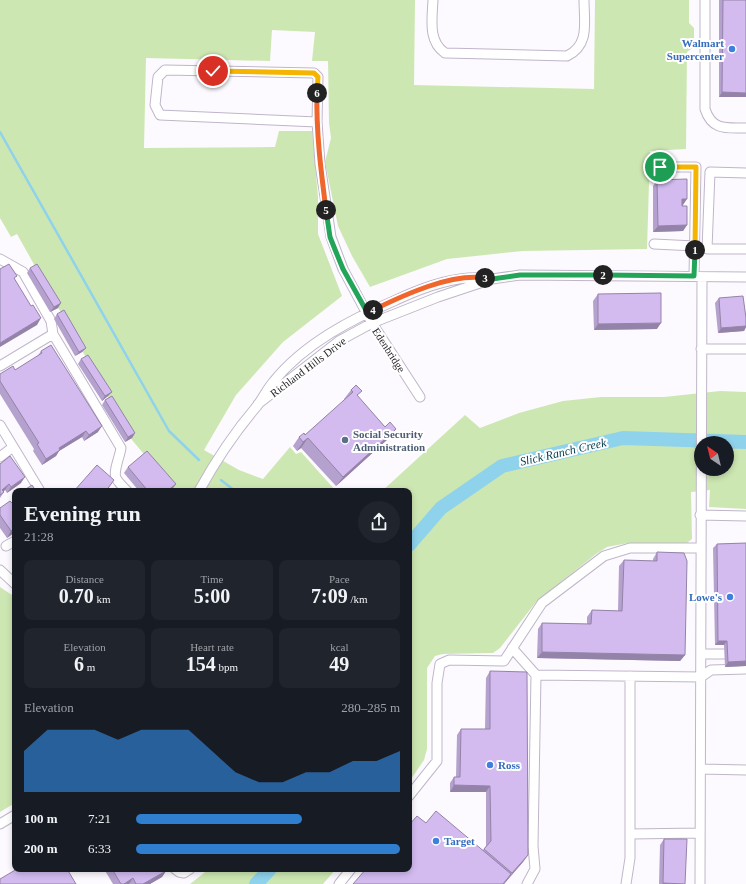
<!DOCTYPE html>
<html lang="en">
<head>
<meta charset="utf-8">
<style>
  :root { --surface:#171b24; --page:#20242c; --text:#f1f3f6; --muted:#9ea1a6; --accent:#307ece }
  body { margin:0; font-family:Georgia,serif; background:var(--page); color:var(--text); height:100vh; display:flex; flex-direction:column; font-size:15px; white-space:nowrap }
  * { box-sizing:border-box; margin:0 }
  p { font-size:13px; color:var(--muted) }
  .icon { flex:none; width:22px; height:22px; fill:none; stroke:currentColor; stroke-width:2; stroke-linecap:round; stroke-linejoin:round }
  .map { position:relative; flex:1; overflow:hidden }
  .details { position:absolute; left:12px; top:488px; width:400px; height:384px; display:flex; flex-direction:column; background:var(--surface); border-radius:8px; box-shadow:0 2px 6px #0003 }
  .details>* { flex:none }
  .needle { width:26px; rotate:325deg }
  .tools { position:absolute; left:694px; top:436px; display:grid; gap:8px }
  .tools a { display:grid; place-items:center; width:40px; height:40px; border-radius:50%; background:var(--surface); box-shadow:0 2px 6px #0003; font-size:20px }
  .pin { position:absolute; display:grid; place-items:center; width:34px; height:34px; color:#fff; margin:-17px; border:2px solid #fff; border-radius:50%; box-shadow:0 1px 4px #0007 }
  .km { position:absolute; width:20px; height:20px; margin:-10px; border-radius:50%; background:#222; color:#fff; font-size:11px; line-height:20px; text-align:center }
  .round { display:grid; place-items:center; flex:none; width:42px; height:42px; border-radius:21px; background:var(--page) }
  .headline { display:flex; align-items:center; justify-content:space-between; height:68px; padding:0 12px }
  h1 { font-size:22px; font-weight:700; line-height:30px }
  .metrics { display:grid; grid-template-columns:repeat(3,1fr); gap:6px; height:68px; padding:4px 12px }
  .metrics div { display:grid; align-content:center; border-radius:8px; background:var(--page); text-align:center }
  .metrics b { font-size:20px; font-weight:700 }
  .metrics small { font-size:11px; font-weight:400 }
  .metrics p { font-size:11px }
  .chart { height:112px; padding:8px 12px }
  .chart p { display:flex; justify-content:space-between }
  .chart svg { width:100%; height:72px; margin-top:4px; fill:var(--accent); opacity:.7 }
  ul { padding:0 12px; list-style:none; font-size:13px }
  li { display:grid; grid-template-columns:64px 48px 1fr; align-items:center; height:30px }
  li i { height:10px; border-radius:5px; background:var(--accent) }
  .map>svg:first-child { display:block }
  .green { fill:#cde7b2; fill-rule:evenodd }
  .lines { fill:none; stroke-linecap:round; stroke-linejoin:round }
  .stream { stroke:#8fd2ec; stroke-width:2.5 }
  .river { stroke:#8fd2ec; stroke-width:14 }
  .minor-casing { stroke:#bfb6c9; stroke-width:11 }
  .minor { stroke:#fff; stroke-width:9 }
  .wall { fill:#b5a1ce }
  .shaded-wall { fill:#9483a8 }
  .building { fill:#d3bbf0; stroke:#9483a8 }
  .split-1-casing { stroke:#fff; stroke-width:8 }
  .split-2-casing { stroke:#fff; stroke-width:8 }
  .split-3-casing { stroke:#fff; stroke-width:8 }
  .split-4-casing { stroke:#fff; stroke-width:8 }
  .split-5-casing { stroke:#fff; stroke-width:8 }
  .split-6-casing { stroke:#fff; stroke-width:8 }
  .split-7-casing { stroke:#fff; stroke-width:8 }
  .split-1 { stroke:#f5b400; stroke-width:5 }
  .split-2 { stroke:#22a559; stroke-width:5 }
  .split-3 { stroke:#22a559; stroke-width:5 }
  .split-4 { stroke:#f0652b; stroke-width:5 }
  .split-5 { stroke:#22a559; stroke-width:5 }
  .split-6 { stroke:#f0652b; stroke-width:5 }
  .split-7 { stroke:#f5b400; stroke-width:5 }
  .shop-dot { fill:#3f7fe0; stroke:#fff; stroke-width:1.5 }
  .service-dot { fill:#5c6f8a; stroke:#fff; stroke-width:1.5 }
  .labels { text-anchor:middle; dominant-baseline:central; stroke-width:4; stroke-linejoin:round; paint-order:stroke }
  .shop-label { font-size:11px; font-weight:bold; fill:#366cbe; stroke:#fff; text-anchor:end }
  .street-label { font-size:11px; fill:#231f26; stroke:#fff }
  .service-label { font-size:11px; font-weight:bold; fill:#4e5e75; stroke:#fff; text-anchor:start }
  .water-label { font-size:12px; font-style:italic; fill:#003c4e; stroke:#fff }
</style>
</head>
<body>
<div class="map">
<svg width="746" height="884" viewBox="0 0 746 884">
  <rect width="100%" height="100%" fill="#fcfafe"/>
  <!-- green -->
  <path class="green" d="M0 0H415L414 85 594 89 595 0H689V23L694 28V47L687 52 686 149 650 151 647 249 523 251 447 259 370 287 352 256 338 226 325 162 331 138 329 123 328 61H312L315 32 272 30 270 61 146 58 144 148 275 147 279 131H312L318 197V234L342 296 283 342 236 395 204 450 239 470 263 479 290 447 296 454 301 452 336 491H175L132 440 17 234 11 237 0 218Z
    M720 391 746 392V509L709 507 710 490 691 492 692 539 687 543H628L607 547 596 554 536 602 500 648 493 653 443 654 435 656 427 668V749L424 760 409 782V491H382L465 415 480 428 519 413 563 401 601 397H664ZM701 443H727V469H701Z
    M0 587 15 597V803L0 812Z
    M209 869H336L323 884H190Z"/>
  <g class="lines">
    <!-- stream -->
    <path class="stream" d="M0 132 169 431 199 460
      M221 480 235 491"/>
    <!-- river -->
    <path class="river" d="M409 545 441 508 502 466 623 438 746 442
      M256 884 270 869"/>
    <!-- minor casing -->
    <g class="minor-casing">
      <path id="minor" d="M433 0C432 20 428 41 445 53L567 56C590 45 584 22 584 0
        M705 0V109C712 131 727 128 746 128
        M317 122 160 115 155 105 158 77 165 70 314 73 318 77 317 122 320 164 331 237 343 269 372 323 420 397
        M660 167H696L694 276
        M746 173 710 172 707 249H746
        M654 244 695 246
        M0 259 23 272 51 321 53 334
        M701 349H746
        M0 366 53 334 121 448C120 456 113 471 116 478 118 482 123 487 127 491
        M258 404 339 341 372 323 438 297 492 279 520 275 746 277
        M0 425 40 491
        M0 457 13 447
        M199 491C216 460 234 433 257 406 263 398 267 389 274 381 305 343 352 319 396 300 426 286 459 274 492 279
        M700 515 746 516
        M6 546 15 541
        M0 570 15 584
        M512 648 536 675 533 846 535 869 527 884
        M701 654H724
        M536 675 701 677 711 670 746 669
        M701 769 746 770
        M409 796 437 761V683L440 664 449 660 504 661 542 603 604 556 630 548H701
        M0 824 15 815
        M630 834 700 833
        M175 869 179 872 184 873 190 869
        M339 884 351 869
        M626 884 630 858V676
        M700 884 702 277"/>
    </g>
    <!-- minor -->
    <use href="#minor" class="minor"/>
  </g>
  <!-- wall -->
  <path class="wall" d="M719 0H746V97H719Z
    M657 180 683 205 687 225 683 231 653 232V186Z
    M30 268 58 308 50 312 27 273Z
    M598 294 657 329 594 330 593 301Z
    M719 298 746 318V327L744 331 718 333 715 303Z
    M57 314 86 348 82 352 75 356 54 319Z
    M41 351 98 432 84 441 82 437 59 451 56 456 42 465 33 451 34 449 0 394V374L15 370 37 357Z
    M81 359 112 392 108 396 102 401 78 364Z
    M351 390 358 397 385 427 396 429 389 438 336 486 301 448 297 451 293 446 299 437 305 435 345 400 344 399Z
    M105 400 135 433 132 438 125 442 102 405Z
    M0 464 21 483 7 493 5 490 4 491V492L0 498Z
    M128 467 171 490V491H139L124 473Z
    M15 499V532L7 538 0 528V508L12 503 14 502 13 501Z
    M746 543V666L725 667 724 645H715L713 548 717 544Z
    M657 552 685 655 680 661 537 658 538 629 542 623 587 624V617L592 610 618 611 619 566 624 560 653 561V559Z
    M490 671 528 855 523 862 504 884H353L426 823 483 850 486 846V792H450V783L454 777H456L457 735 461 729H485L486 678Z
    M664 839 685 884H659L660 845Z
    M104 869H165L166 871 162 877 150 884H113Z"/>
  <!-- shaded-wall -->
  <path class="shaded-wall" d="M722 92 746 93V97H719Z
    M682 199H687L683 205 678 206Z
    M687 225 683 231 653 232 658 226Z
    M61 303 58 308 50 312 54 307Z
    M41 318 37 325 0 347V343Z
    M661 323 657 329 594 330 598 324Z
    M746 326V327L744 331 718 333 721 328Z
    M86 348 82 352 75 356 79 352Z
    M112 392 108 396 102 401 105 396Z
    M102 426 98 432 84 441 89 435Z
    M396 429 389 438 336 486 343 477Z
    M86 431 82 437 59 451 56 456 42 465 46 459 59 448Z
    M135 433 132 438 125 442 128 437Z
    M308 438 301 448 297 451 303 442Z
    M25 477 21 483 7 493 11 487Z
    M9 484 5 490 0 494 2 490Z
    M176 484 171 491H167Z
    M15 529V532L7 538 11 531Z
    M718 641H727L724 645H715Z
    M542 652 685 655 680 661 537 658Z
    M746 661V666L725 667 728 662Z
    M454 785 490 786 486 792H450Z
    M528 855 523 862 504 884H503Z
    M166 871 162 877 150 884H143Z
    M133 878 129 884H124Z
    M663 883 685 884H662Z"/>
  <!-- building -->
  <path class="building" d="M723 0H746V93L722 92Z
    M687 179V199H682V206H687V225L658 226 657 180Z
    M9 264 17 276 14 278 31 306 33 305 41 318 0 343V269Z
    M37 264 61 303 54 307 30 268Z
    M661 293V323L598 324V294Z
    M743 296 746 318V326L721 328 719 298Z
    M64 310 86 348 79 352 57 314Z
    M51 345 102 426 89 435 86 431 59 448 60 450 46 459 37 444 39 443 0 381V374L13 366 15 370 42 353 41 351Z
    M88 355 112 392 105 396 81 359Z
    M356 385 362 391 357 395 385 427 390 422 396 429 343 477 308 438 303 442 299 437 304 433 305 435 353 392 351 390Z
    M112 396 135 433 128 437 105 400Z
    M147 451 176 484 167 491H148L128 467Z
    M10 456 25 477 11 487 9 484 2 490 4 492 0 495V464Z
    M97 465 114 480 106 491H74Z
    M32 485 36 491H23Z
    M10 501 12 503 15 501V529L11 531 0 515V508Z
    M746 543V661L728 662 727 641H718L717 544Z
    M657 552 684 553 687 561 685 655 542 652V623L591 624 592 610 622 611 624 560 657 561Z
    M490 671 527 672 528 855 512 873 484 849 491 841 490 786 454 785V777H460L461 729H490Z
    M436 811 511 874 503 884H353L366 869H409V825L417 816 426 823Z
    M664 839H687L685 884 663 883Z
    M17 869H67L76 884H0V879Z
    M112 869H165L166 871 143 884H136L133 878 124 884H121Z"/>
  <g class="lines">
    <!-- split-1 casing -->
    <g class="split-1-casing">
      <path id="split-1" d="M660 167H696L695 250"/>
    </g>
    <!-- split-2 casing -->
    <g class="split-2-casing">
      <path id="split-2" d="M603 275 694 276 695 250"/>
    </g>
    <!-- split-3 casing -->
    <g class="split-3-casing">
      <path id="split-3" d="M485 278 492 279 520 275H603"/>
    </g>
    <!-- split-4 casing -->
    <g class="split-4-casing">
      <path id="split-4" d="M373 310C404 295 451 273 485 278"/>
    </g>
    <!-- split-5 casing -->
    <g class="split-5-casing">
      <path id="split-5" d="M326 210 330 237 336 252 343 269 367 312 373 310"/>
    </g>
    <!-- split-6 casing -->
    <g class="split-6-casing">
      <path id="split-6" d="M317 93C316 132 321 171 326 210"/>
    </g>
    <!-- split-7 casing -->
    <g class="split-7-casing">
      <path id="split-7" d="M213 71 314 73 318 77 317 93"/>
    </g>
    <!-- split-1 -->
    <use href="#split-1" class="split-1"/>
    <!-- split-2 -->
    <use href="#split-2" class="split-2"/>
    <!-- split-3 -->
    <use href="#split-3" class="split-3"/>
    <!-- split-4 -->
    <use href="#split-4" class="split-4"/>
    <!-- split-5 -->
    <use href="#split-5" class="split-5"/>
    <!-- split-6 -->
    <use href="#split-6" class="split-6"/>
    <!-- split-7 -->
    <use href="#split-7" class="split-7"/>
  </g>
  <!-- markers -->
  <g class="shop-dot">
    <circle cx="732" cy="49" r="4"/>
    <circle cx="730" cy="597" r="4"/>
    <circle cx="490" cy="765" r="4"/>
    <circle cx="436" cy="841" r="4"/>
  </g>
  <circle class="service-dot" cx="345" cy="440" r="4"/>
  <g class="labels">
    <!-- shop labels -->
    <g class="shop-label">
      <text x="724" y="43">Walmart<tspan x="724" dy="13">Supercenter</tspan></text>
      <text x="722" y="597">Lowe's</text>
      <text x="498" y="765" text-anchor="start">Ross</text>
      <text x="444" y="841" text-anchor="start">Target</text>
    </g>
    <!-- street labels -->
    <g class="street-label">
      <text transform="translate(389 350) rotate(57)">Edenbridge</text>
      <text transform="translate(308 367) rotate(-37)">Richland Hills Drive</text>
    </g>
    <!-- service labels -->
    <g class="service-label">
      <text x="353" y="434">Social Security<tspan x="353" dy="13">Administration</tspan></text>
    </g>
    <!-- water labels -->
    <g class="water-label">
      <text transform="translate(563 452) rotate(-13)">Slick Ranch Creek</text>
    </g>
  </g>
</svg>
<div class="tools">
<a><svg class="needle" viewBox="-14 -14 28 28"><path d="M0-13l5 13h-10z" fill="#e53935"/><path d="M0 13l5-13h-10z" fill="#9ea1a6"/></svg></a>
</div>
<div class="pin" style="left:660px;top:167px;background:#1e9e55"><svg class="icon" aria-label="arrive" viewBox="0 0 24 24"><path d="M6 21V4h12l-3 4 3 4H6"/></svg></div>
<div class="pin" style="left:213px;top:71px;background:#d93025"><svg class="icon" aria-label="check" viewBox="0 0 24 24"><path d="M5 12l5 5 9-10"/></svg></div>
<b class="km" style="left:695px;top:250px">1</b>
<b class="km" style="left:603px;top:275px">2</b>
<b class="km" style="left:485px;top:278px">3</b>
<b class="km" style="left:373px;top:310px">4</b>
<b class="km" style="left:326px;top:210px">5</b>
<b class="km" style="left:317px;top:93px">6</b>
<section class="details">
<div class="headline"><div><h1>Evening run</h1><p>21:28</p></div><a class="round"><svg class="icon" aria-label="share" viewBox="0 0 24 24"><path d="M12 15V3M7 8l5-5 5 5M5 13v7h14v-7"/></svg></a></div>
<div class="metrics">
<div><p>Distance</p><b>0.70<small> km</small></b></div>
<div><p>Time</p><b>5:00</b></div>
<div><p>Pace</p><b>7:09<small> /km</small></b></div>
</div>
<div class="metrics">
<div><p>Elevation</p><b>6<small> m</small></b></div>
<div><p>Heart rate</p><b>154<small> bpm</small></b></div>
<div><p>kcal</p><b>49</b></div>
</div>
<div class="chart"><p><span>Elevation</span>280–285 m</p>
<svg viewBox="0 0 160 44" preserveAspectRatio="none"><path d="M0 44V19L10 6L20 6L30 6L40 12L50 6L60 6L70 6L80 19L90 32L100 38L110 38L120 32L130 32L140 25L150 25L160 19V44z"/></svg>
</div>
<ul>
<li><b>100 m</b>7:21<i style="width:63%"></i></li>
<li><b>200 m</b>6:33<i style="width:100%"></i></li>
</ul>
</section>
</div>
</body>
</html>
